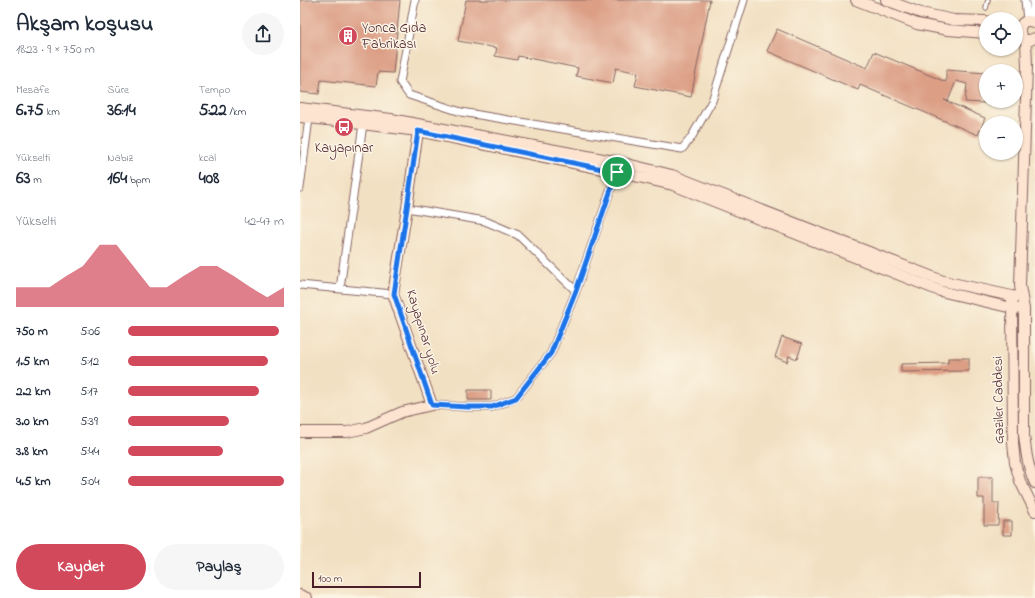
<!DOCTYPE html>
<html lang="tr">
<head>
<meta charset="utf-8">
<style>
  :root { --surface:#fff; --page:#f6f6f7; --text:#1f2937; --muted:#747a83; --accent:#d1495b }
  body { margin:0; font-family:"Indie Flower",sans-serif; background:var(--page); color:var(--text); height:100vh; display:flex; flex-direction:column; font-size:15px; white-space:nowrap }
  * { box-sizing:border-box; margin:0 }
  p { font-size:13px; color:var(--muted) }
  .icon { flex:none; width:22px; height:22px; fill:none; stroke:currentColor; stroke-width:2; stroke-linecap:round; stroke-linejoin:round }
  .map { position:relative; flex:1; overflow:hidden }
  .details { display:flex; flex-direction:column; background:var(--surface); width:300px }
  .details>* { flex:none }
  .controls { position:absolute; left:679px; top:12px; display:grid; gap:8px }
  .controls a { display:grid; place-items:center; width:44px; height:44px; border-radius:50%; background:var(--surface); box-shadow:0 1px 3px #0004; font-size:20px }
  .scale { position:absolute; left:12px; bottom:10px; width:109px; box-sizing:border-box; padding-left:4px; border:2px solid #4a1f2b; border-top:0; font-size:11px; line-height:14px; white-space:nowrap; color:#4a1f2b; -webkit-text-stroke:3px #fcf5e5; paint-order:stroke }
  .pin { position:absolute; display:grid; place-items:center; width:34px; height:34px; color:#fff; margin:-17px; border:2px solid #fff; border-radius:50%; box-shadow:0 1px 4px #0007 }
  .round { display:grid; place-items:center; flex:none; width:42px; height:42px; border-radius:21px; background:var(--page) }
  .head { display:flex; align-items:center; justify-content:space-between; height:68px; padding:0 16px }
  h1 { font-size:22px; font-weight:800; line-height:30px }
  .figures { display:grid; grid-template-columns:repeat(3,1fr); gap:6px; height:68px; padding:4px 16px }
  .figures div { display:grid; align-content:center }
  .figures b { font-size:17px; font-weight:800 }
  .figures small { font-size:11px; font-weight:400 }
  .figures p { font-size:11px }
  .chart { height:112px; padding:8px 16px }
  .chart p { display:flex; justify-content:space-between }
  .chart svg { width:100%; height:72px; margin-top:4px; fill:var(--accent); opacity:.7 }
  .primary-button { display:flex; gap:8px; margin-top:auto; padding:8px 16px }
  .primary-button a { flex:1; height:46px; border-radius:24px; background:var(--accent); color:#fff; font-size:16px; font-weight:800; line-height:46px; text-align:center }
  .primary-button a+a { background:var(--page); color:var(--text) }
  ul { padding:0 16px; list-style:none; font-size:13px }
  li { display:grid; grid-template-columns:64px 48px 1fr; align-items:center; height:30px }
  li i { height:10px; border-radius:5px; background:var(--accent) }
  main { display:flex; flex:1; min-height:0 }
  .map>svg:first-child { display:block }
  .building { fill:#dc9e85 }
  .lines { fill:none; stroke-linecap:round; stroke-linejoin:round }
  .lane-casing { stroke:#856360; stroke-width:5.5 }
  .street-casing { stroke:#856360; stroke-width:9 }
  .secondary-casing { stroke:#856360; stroke-width:12 }
  .lane { stroke:#fff; stroke-width:3.5 }
  .street { stroke:#fff; stroke-width:7 }
  .secondary { stroke:#fde4d1; stroke-width:10 }
  .route-casing { stroke:#fff; stroke-width:8 }
  .route { stroke:#1a73e8; stroke-width:5 }
  .labels { text-anchor:middle; dominant-baseline:central; stroke-width:3; stroke-linejoin:round; paint-order:stroke }
  .poi-label { font-size:14px; fill:#4a1f2b; stroke:#fcf5e5; text-anchor:start }
  .street-label { font-size:14px; fill:#4a1f2b; stroke:#fcf5e5 }
</style>
</head>
<body>
<main>
<section class="details">
<div class="head"><div><h1>Akşam koşusu</h1><p>18:23 · 9 × 750 m</p></div><a class="round"><svg class="icon" aria-label="share" viewBox="0 0 24 24"><path d="M12 15V3M7 8l5-5 5 5M5 13v7h14v-7"/></svg></a></div>
<div class="figures">
<div><p>Mesafe</p><b>6.75<small> km</small></b></div>
<div><p>Süre</p><b>36:14</b></div>
<div><p>Tempo</p><b>5:22<small> /km</small></b></div>
</div>
<div class="figures">
<div><p>Yükselti</p><b>63<small> m</small></b></div>
<div><p>Nabız</p><b>164<small> bpm</small></b></div>
<div><p>kcal</p><b>408</b></div>
</div>
<div class="chart"><p><span>Yükselti</span>42–47 m</p>
<svg viewBox="0 0 160 44" preserveAspectRatio="none"><path d="M0 44V32L10 32L20 32L30 25L40 19L50 6L60 6L70 19L80 32L90 32L100 25L110 19L120 19L130 25L140 32L150 38L160 32V44z"/></svg>
</div>
<ul>
<li><b>750 m</b>5:06<i style="width:97%"></i></li>
<li><b>1.5 km</b>5:12<i style="width:90%"></i></li>
<li><b>2.2 km</b>5:17<i style="width:84%"></i></li>
<li><b>3.0 km</b>5:39<i style="width:65%"></i></li>
<li><b>3.8 km</b>5:44<i style="width:61%"></i></li>
<li><b>4.5 km</b>5:04<i style="width:100%"></i></li>
</ul>
<div class="primary-button"><a>Kaydet</a><a>Paylaş</a></div>
</section>
<div class="map">
<svg width="735" height="598" viewBox="0 0 735 598">
  <rect width="100%" height="100%" fill="#fcf5e5"/>
  <filter id="ink" filterUnits="userSpaceOnUse"><feTurbulence type="fractalNoise" baseFrequency=".025" numOctaves="2"/><feDisplacementMap in="SourceGraphic" scale="8" xChannelSelector="R" yChannelSelector="G"/><feConvolveMatrix kernelMatrix="1 2 1 2 8 2 1 2 1" color-interpolation-filters="sRGB"/></filter>
  <filter id="wash" filterUnits="userSpaceOnUse"><feTurbulence type="fractalNoise" baseFrequency=".012" numOctaves="4" result="noise"/><feDisplacementMap in="SourceGraphic" scale="16" xChannelSelector="R" yChannelSelector="G"/><feGaussianBlur stdDeviation="0.9" result="paint"/><feColorMatrix in="noise" values="0 0 0 0 0 0 0 0 0 0 0 0 0 0 0 0 0 1.4 0 .05"/><feComposite in="paint" operator="in"/></filter>
  <g filter="url(#wash)">
    <rect width="100%" height="100%" fill="#f2e0c2"/>
    <g id="blocks">
      <!-- building -->
      <path class="building" d="M0 0H100L93 73 78 72 76 86 21 80 19 94 0 92Z
        M166 0H410L391 97 335 86 338 73 316 68 313 83 276 76 278 68 218 56 217 60 195 56 197 48 158 41Z
        M477 29 567 68 574 52 646 82V70L686 73 684 103 665 102 667 84 656 81 648 101 644 100 685 118 678 135 560 85 558 90 467 51Z
        M482 337 502 344 497 359 489 356 487 362 475 357Z
        M648 358H669V371L601 372V364L648 363Z
        M168 390H191V400H168Z
        M678 477H693V503H699L698 525H684V498H678Z
        M703 521H712V535H703Z"/>
    </g>
  </g>
  <g filter="url(#ink)">
    <use href="#blocks" fill-opacity="0" stroke="#856360" stroke-width="1"/>
    <g class="lines">
      <!-- lane casing -->
      <g class="lane-casing">
        <path id="lane" d="M686 8 688 0"/>
      </g>
      <!-- street casing -->
      <g class="street-casing">
        <path id="street" d="M115 0 100 82 109 95 161 112 382 149 391 138 412 101 444 0
          M725 0 727 21
          M733 0V22
          M0 188 9 118
          M107 208 185 221 218 235 276 291
          M0 285 93 294
          M40 289 63 124
          M132 405 168 407H192L216 398 251 353 276 291 318 168"/>
      </g>
      <!-- secondary casing -->
      <g class="secondary-casing">
        <path id="secondary" d="M556 0 617 24 648 30 686 33
          M586 0 621 13 654 20 686 21
          M735 23C715 12 715 49 735 38
          M726 40 727 67 720 286 724 309V435C726 452 728 468 735 483
          M0 108 91 119 319 162 372 175 643 281 712 296 722 297
          M0 117 45 122 118 131 317 172 373 185 640 291 712 308 724 309
          M712 301 713 443 715 463 720 481 735 511
          M0 432H47L66 428 102 412 132 405 93 294 107 208 118 131
          M0 595 7 598"/>
      </g>
      <!-- lane -->
      <use href="#lane" class="lane"/>
      <!-- street -->
      <use href="#street" class="street"/>
      <!-- secondary -->
      <use href="#secondary" class="secondary"/>
    </g>
  </g>
  <g class="lines" filter="url(#ink)">
    <!-- route casing -->
    <g class="route-casing">
      <path id="route" d="M118 131 317 172 276 291 251 353 216 398 192 407H168L132 405 94 294 107 208Z"/>
    </g>
    <!-- route -->
    <use href="#route" class="route"/>
  </g>
  <!-- icons -->
  <defs>
    <g id="building-disc" transform="scale(1)"><circle r="9.5" fill="#d1495b" stroke="#fcf5e5"/><path d="M-4-6H4V6H1V3H-1V6H-4ZM-2.5-4.3h1.7v1.8h-1.7ZM.8-4.3h1.7v1.8H.8ZM-2.5-1h1.7V.8h-1.7ZM.8-1h1.7V.8H.8Z" fill="#fff"/></g>
    <g id="bus-disc" transform="scale(1)"><circle r="9.5" fill="#d1495b" stroke="#fcf5e5"/><path d="M-5-6H5V4H4V6H2V4H-2V6H-4V4H-5ZM-3.5-4V0h7V-4ZM-3.5 1.2v1.5H-2V1.2ZM2 1.2v1.5H3.5V1.2Z" fill="#fff"/></g>
  </defs>
  <g fill-rule="evenodd">
    <use href="#building-disc" x="48" y="36"/>
    <use href="#bus-disc" x="44" y="127"/>
  </g>
  <g class="labels">
    <!-- poi labels -->
    <g class="poi-label">
      <text x="62" y="28">Yonca Gıda<tspan x="62" dy="16">Fabrikası</tspan></text>
      <text x="44" y="148" text-anchor="middle">Kayapınar</text>
    </g>
    <!-- street labels -->
    <g class="street-label">
      <text transform="translate(123 332) rotate(73)">Kayapınar yolu</text>
      <text transform="translate(699 400) rotate(-91)">Gaziler Caddesi</text>
    </g>
  </g>
</svg>
<div class="controls">
<a><svg class="icon" aria-label="locate" viewBox="0 0 24 24"><circle cx="12" cy="12" r="6"/><path d="M12 2v4M12 18v4M2 12h4M18 12h4"/></svg></a>
<a>+</a>
<a>−</a>
</div>
<div class="scale">100 m</div>
<div class="pin" style="left:317px;top:172px;background:#1e9e55"><svg class="icon" aria-label="arrive" viewBox="0 0 24 24"><path d="M6 21V4h12l-3 4 3 4H6"/></svg></div>
</div>
</main>
</body>
</html>
